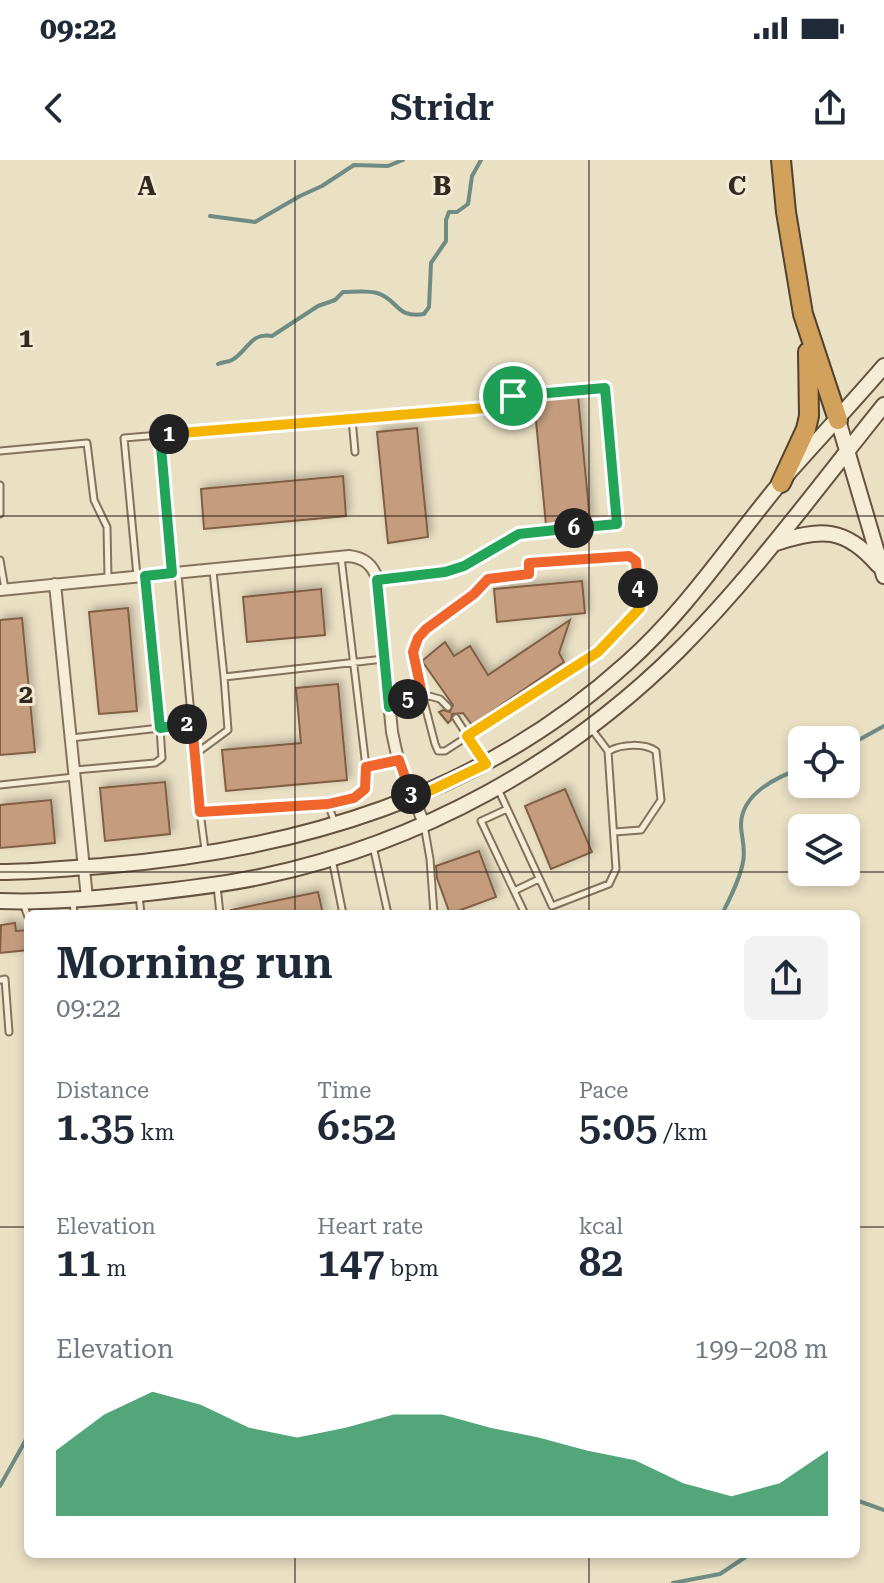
<!DOCTYPE html>
<html lang="en">
<head>
<meta charset="utf-8">
<style>
  :root { --surface:#fff; --page:#f2f2f3; --text:#1f2937; --muted:#747a83; --accent:#0b8043 }
  body { margin:0; font-family:"Roboto Serif",serif; background:var(--page); color:var(--text); height:100vh; display:flex; flex-direction:column; font-size:30px; white-space:nowrap }
  * { box-sizing:border-box; margin:0 }
  p { font-size:26px; color:var(--muted) }
  .icon { flex:none; width:44px; height:44px; fill:none; stroke:currentColor; stroke-width:2; stroke-linecap:round; stroke-linejoin:round }
  .map { position:relative; flex:1; overflow:hidden }
  .side { position:absolute; left:24px; top:750px; width:836px; height:648px; display:flex; flex-direction:column; background:var(--surface); border-radius:12px; box-shadow:0 4px 12px #0003 }
  .side>* { flex:none }
  .controls { position:absolute; left:788px; top:566px; display:grid; gap:16px }
  .controls a { display:grid; place-items:center; width:72px; height:72px; border-radius:12px; background:var(--surface); box-shadow:0 4px 12px #0003; font-size:40px }
  .pin { position:absolute; display:grid; place-items:center; width:68px; height:68px; color:#fff; margin:-34px; border:4px solid #fff; border-radius:50%; box-shadow:0 2px 8px #0007 }
  .km { position:absolute; width:40px; height:40px; margin:-20px; border-radius:50%; background:#222; color:#fff; font-size:22px; line-height:40px; text-align:center }
  .round { display:grid; place-items:center; flex:none; width:84px; height:84px; border-radius:12px; background:var(--page) }
  .head { display:flex; align-items:center; justify-content:space-between; height:136px; padding:0 32px }
  h1 { font-size:44px; font-weight:600; line-height:60px }
  .metrics { display:grid; grid-template-columns:repeat(3,1fr); gap:12px; height:136px; padding:8px 32px }
  .metrics div { display:grid; align-content:center }
  .metrics b { font-size:40px; font-weight:600 }
  .metrics small { font-size:22px; font-weight:400 }
  .metrics p { font-size:22px }
  .chart { height:224px; padding:16px 32px }
  .chart p { display:flex; justify-content:space-between }
  .chart svg { width:100%; height:144px; margin-top:8px; fill:var(--accent); opacity:.7 }
  .status { display:flex; justify-content:space-between; align-items:center; height:56px; padding:0 40px; background:var(--surface); direction:ltr }
  .status svg { height:22px; fill:currentColor }
  header { display:flex; justify-content:space-between; align-items:center; height:104px; padding:0 32px; background:var(--surface); font-size:36px; font-weight:600 }
  .map>svg:first-child { display:block }
  .lines { fill:none; stroke-linecap:round; stroke-linejoin:round }
  .stream { stroke:#6e8b84; stroke-width:4 }
  .building { fill:#c59d7e; stroke:#805e44; stroke-width:2; filter:url(#shadow) }
  .lane-casing { stroke:#83725c; stroke-width:9 }
  .street-casing { stroke:#83725c; stroke-width:14 }
  .secondary-casing { stroke:#655340; stroke-width:18 }
  .highway-casing { stroke:#514130; stroke-width:22 }
  .lane { stroke:#f6edd7; stroke-width:5 }
  .street { stroke:#f6edd7; stroke-width:10 }
  .secondary { stroke:#f6edd7; stroke-width:14 }
  .highway { stroke:#d2a25c; stroke-width:18 }
  .split-1-casing { stroke:#fff; stroke-width:16 }
  .split-2-casing { stroke:#fff; stroke-width:16 }
  .split-3-casing { stroke:#fff; stroke-width:16 }
  .split-4-casing { stroke:#fff; stroke-width:16 }
  .split-5-casing { stroke:#fff; stroke-width:16 }
  .split-6-casing { stroke:#fff; stroke-width:16 }
  .split-7-casing { stroke:#fff; stroke-width:16 }
  .split-1 { stroke:#f5b400; stroke-width:10 }
  .split-2 { stroke:#22a559; stroke-width:10 }
  .split-3 { stroke:#f0652b; stroke-width:10 }
  .split-4 { stroke:#f5b400; stroke-width:10 }
  .split-5 { stroke:#f0652b; stroke-width:10 }
  .split-6 { stroke:#22a559; stroke-width:10 }
  .split-7 { stroke:#22a559; stroke-width:10 }
  .grid { fill:none; stroke:#342a1f; stroke-width:2; stroke-opacity:0.55 }
  .grid-label { font-size:26px; text-anchor:middle; font-weight:bold; fill:#342a1f; stroke:#f2ead3; stroke-width:6; stroke-linejoin:round; paint-order:stroke }
</style>
</head>
<body>
<div class="status"><b>09:22</b><svg viewBox="0 0 49 12"><path d="M0 12V9h3v3zM5 12V6h3v6zM10 12V3h3v9zM15 12V0h3v12zM26 1h20v11H26zM47 4h2v5h-2z"/></svg></div>
<header><svg class="icon" aria-label="back" viewBox="0 0 24 24"><path d="M15 5l-7 7 7 7"/></svg>Stridr<svg class="icon" aria-label="share" viewBox="0 0 24 24"><path d="M12 15V3M7 8l5-5 5 5M5 13v7h14v-7"/></svg></header>
<div class="map">
<svg width="884" height="1423" viewBox="0 0 884 1423">
  <defs>
    <filter id="shadow"><feDropShadow dx="3.5" dy="-3.5" stdDeviation="4" flood-color="#0004"/></filter>
  </defs>
  <rect width="100%" height="100%" fill="#eae0c4"/>
  <g class="lines">
    <!-- stream -->
    <path class="stream" d="M210 56 255 62 300 36 322 26 354 5 388 6 403 0
      M218 204C223 202 228 202 232 200 248 191 250 172 272 176L318 146 335 140 343 132C354 132 367 130 377 133 398 139 396 159 424 154L429 147 431 103 446 81V60L449 52H457L468 44 472 16 481 0
      M846 587 884 566
      M722 754C730 738 740 719 743 702 746 688 741 677 741 664 742 633 777 617 802 608
      M0 1326 28 1276
      M856 1340 884 1350
      M673 1423 720 1414 750 1394"/>
  </g>
  <!-- building -->
  <path class="building" d="M578 236 590 361 546 365 534 240Z
    M417 268 428 377 388 383 377 272Z
    M343 316 346 356 204 369 201 329Z
    M582 421 585 453 497 462 494 429Z
    M321 429 325 475 247 482 243 437Z
    M128 448 137 551 99 554 89 452Z
    M22 458 35 592 0 595V460Z
    M570 460 559 493 564 502 472 565 463 553 452 554 451 560 448 563 439 552 443 550 450 552 453 545 422 501 445 482 454 496 470 486 488 515Z
    M338 524 347 620 226 631 222 590 301 583 296 528Z
    M165 622 170 674 105 681 100 628Z
    M565 629 592 692 551 709 525 646Z
    M51 640 55 683 0 688V645Z
    M479 691 496 737 450 754 437 718 436 706Z
    M318 732 323 754H231V750Z
    M15 763 16 771 28 770V790L0 793 1 765Z"/>
  <g class="lines">
    <!-- lane casing -->
    <g class="lane-casing">
      <path id="lane" d="M352 259 355 292
        M160 275 172 412
        M0 291 87 283 94 340 107 367 108 418
        M0 325V354
        M341 397 366 607 399 600
        M0 400 5 429
        M213 411 224 517 384 499
        M178 414 200 652
        M137 416 124 278 509 246 508 237 605 228 617 364 519 374 464 406 445 412 378 419
        M390 546 422 534 435 584 438 591H445L598 492 640 448 636 401 629 396 529 403V414L488 419 474 434 426 469 418 478 413 492 422 534 440 539 448 547
        M456 558 483 600
        M71 578 160 568 145 417
        M609 591C622 584 644 583 656 591L661 640 641 670 614 672
        M194 595 228 570 224 517
        M75 610 155 603 162 598 160 568 192 563
        M0 625 74 617
        M499 631 552 746 609 724 616 709 608 591 590 567
        M507 649 481 661 525 754
        M335 663 328 644 354 638 365 629 366 607
        M424 665 430 699 434 754
        M373 686 388 754
        M205 690 200 652 328 644
        M332 699 343 754
        M217 726 220 754
        M514 731 539 719
        M139 735 141 754
        M73 740 74 754
        M23 743 28 757
        M0 820 5 819 9 872"/>
    </g>
    <!-- street casing -->
    <g class="street-casing">
      <path id="street" d="M55 424 87 738
        M0 430 349 396C364 398 372 404 377 418L392 572 397 595 424 664"/>
    </g>
    <!-- secondary casing -->
    <g class="secondary-casing">
      <path id="secondary" d="M838 260 884 416
        M776 383C821 368 845 367 878 405
        M0 712C34 712 68 708 102 706 298 690 479 637 627 503 691 446 736 374 791 310 822 275 854 241 884 206
        M0 741C52 743 105 738 157 732 193 728 229 724 264 716 420 683 565 603 678 491 754 415 817 328 884 245"/>
    </g>
    <!-- highway casing -->
    <g class="highway-casing">
      <path id="highway" d="M781 0 786 52 803 154 838 260
        M781 323 806 269 809 256 808 192"/>
    </g>
    <!-- lane -->
    <use href="#lane" class="lane"/>
    <!-- street -->
    <use href="#street" class="street"/>
    <!-- secondary -->
    <use href="#secondary" class="secondary"/>
    <!-- highway -->
    <use href="#highway" class="highway"/>
  </g>
  <g class="lines">
    <!-- split-1 casing -->
    <g class="split-1-casing">
      <path id="split-1" d="M169 274 509 246 508 237 513 236"/>
    </g>
    <!-- split-2 casing -->
    <g class="split-2-casing">
      <path id="split-2" d="M169 274 160 275 172 413 145 416 160 568 187 564"/>
    </g>
    <!-- split-3 casing -->
    <g class="split-3-casing">
      <path id="split-3" d="M187 564 192 563 200 652 328 644 354 638 365 629 366 607 399 600 411 634"/>
    </g>
    <!-- split-4 casing -->
    <g class="split-4-casing">
      <path id="split-4" d="M411 634 413 639 486 604 467 576 598 492 640 448 638 428"/>
    </g>
    <!-- split-5 casing -->
    <g class="split-5-casing">
      <path id="split-5" d="M408 539 422 534 413 492 418 478 426 469 474 434 488 419 529 414V403L629 396 636 401 638 428"/>
    </g>
    <!-- split-6 casing -->
    <g class="split-6-casing">
      <path id="split-6" d="M408 539 389 547 377 420 445 412 464 406 519 374 574 368"/>
    </g>
    <!-- split-7 casing -->
    <g class="split-7-casing">
      <path id="split-7" d="M513 236 605 228 617 364 574 368"/>
    </g>
    <!-- split-1 -->
    <use href="#split-1" class="split-1"/>
    <!-- split-2 -->
    <use href="#split-2" class="split-2"/>
    <!-- split-3 -->
    <use href="#split-3" class="split-3"/>
    <!-- split-4 -->
    <use href="#split-4" class="split-4"/>
    <!-- split-5 -->
    <use href="#split-5" class="split-5"/>
    <!-- split-6 -->
    <use href="#split-6" class="split-6"/>
    <!-- split-7 -->
    <use href="#split-7" class="split-7"/>
  </g>
  <!-- grid -->
  <path class="grid" d="M295 0V754M589 0V754M0 356H884M0 712H802M846 712H884M0 1067H28M856 1067H884M295 1394V1423M589 1394V1423"/>
  <g class="grid-label">
    <text x="147" y="35">A</text>
    <text x="442" y="35">B</text>
    <text x="737" y="35">C</text>
    <text x="26" y="187">1</text>
    <text x="26" y="543">2</text>
  </g>
</svg>
<div class="controls">
<a><svg class="icon" aria-label="locate" viewBox="0 0 24 24"><circle cx="12" cy="12" r="6"/><path d="M12 2v4M12 18v4M2 12h4M18 12h4"/></svg></a>
<a><svg class="icon" aria-label="layers" viewBox="0 0 24 24"><path d="M12 4l9 5-9 5-9-5zM3 14l9 5 9-5"/></svg></a>
</div>
<div class="pin" style="left:513px;top:236px;background:#1e9e55"><svg class="icon" aria-label="arrive" viewBox="0 0 24 24"><path d="M6 21V4h12l-3 4 3 4H6"/></svg></div>
<b class="km" style="left:169px;top:274px">1</b>
<b class="km" style="left:187px;top:564px">2</b>
<b class="km" style="left:411px;top:634px">3</b>
<b class="km" style="left:638px;top:428px">4</b>
<b class="km" style="left:408px;top:539px">5</b>
<b class="km" style="left:574px;top:368px">6</b>
<section class="side">
<div class="head"><div><h1>Morning run</h1><p>09:22</p></div><a class="round"><svg class="icon" aria-label="share" viewBox="0 0 24 24"><path d="M12 15V3M7 8l5-5 5 5M5 13v7h14v-7"/></svg></a></div>
<div class="metrics">
<div><p>Distance</p><b>1.35<small> km</small></b></div>
<div><p>Time</p><b>6:52</b></div>
<div><p>Pace</p><b>5:05<small> /km</small></b></div>
</div>
<div class="metrics">
<div><p>Elevation</p><b>11<small> m</small></b></div>
<div><p>Heart rate</p><b>147<small> bpm</small></b></div>
<div><p>kcal</p><b>82</b></div>
</div>
<div class="chart"><p><span>Elevation</span>199–208 m</p>
<svg viewBox="0 0 160 44" preserveAspectRatio="none"><path d="M0 44V24L10 13L20 6L30 10L40 17L50 20L60 17L70 13L80 13L90 17L100 20L110 24L120 27L130 34L140 38L150 34L160 24V44z"/></svg>
</div>
</section>
</div>
</body>
</html>
